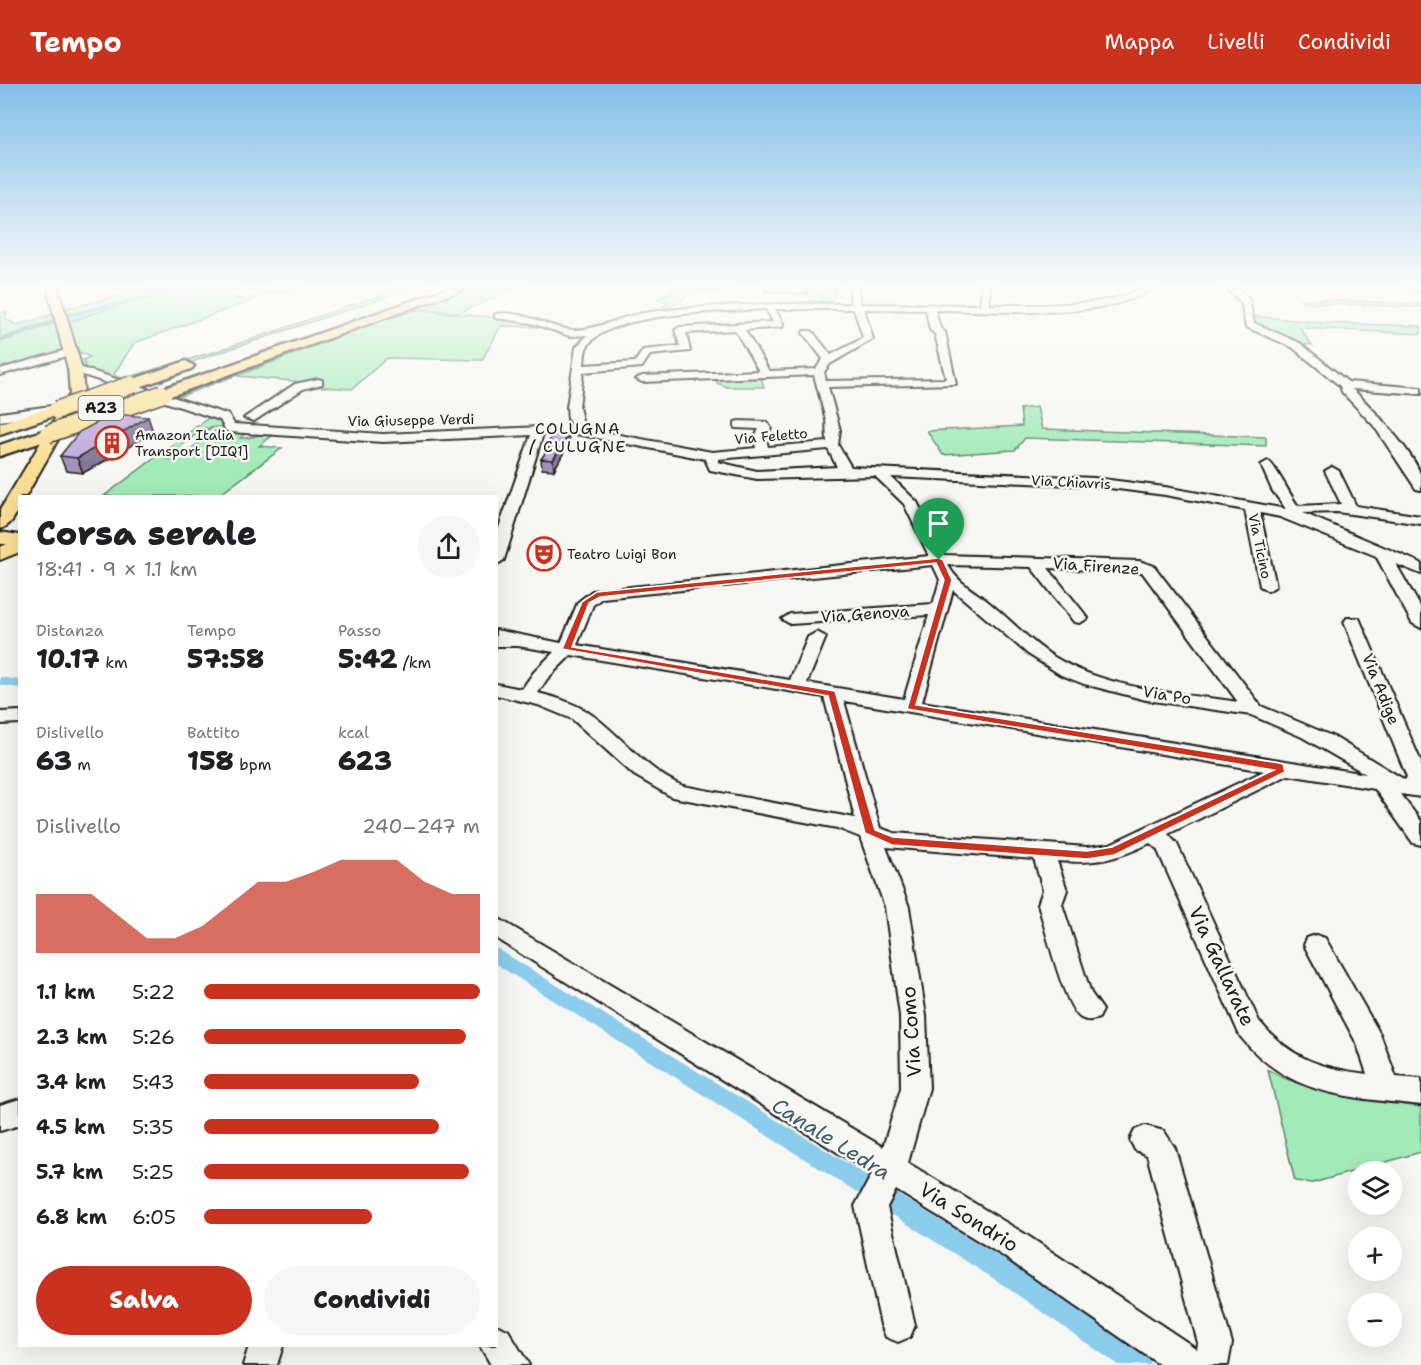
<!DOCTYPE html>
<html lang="it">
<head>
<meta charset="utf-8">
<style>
  :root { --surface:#fff; --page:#f6f6f6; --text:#202124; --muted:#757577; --accent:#c8321e }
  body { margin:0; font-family:"Shantell Sans",sans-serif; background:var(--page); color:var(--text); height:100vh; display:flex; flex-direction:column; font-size:22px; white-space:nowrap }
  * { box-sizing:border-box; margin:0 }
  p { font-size:20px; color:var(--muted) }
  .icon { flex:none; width:33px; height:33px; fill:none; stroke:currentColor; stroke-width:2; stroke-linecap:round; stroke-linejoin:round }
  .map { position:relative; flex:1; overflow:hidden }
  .details { position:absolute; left:18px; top:411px; width:480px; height:852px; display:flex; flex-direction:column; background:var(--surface); border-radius:0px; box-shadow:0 6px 24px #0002 }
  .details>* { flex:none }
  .tools { position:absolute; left:1348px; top:1077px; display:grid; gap:12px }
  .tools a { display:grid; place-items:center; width:54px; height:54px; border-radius:50%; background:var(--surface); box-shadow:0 6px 24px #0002; font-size:30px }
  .pin { position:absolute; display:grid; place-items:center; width:51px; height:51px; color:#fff; margin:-62px -26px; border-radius:50% 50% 50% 0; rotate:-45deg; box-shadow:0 0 6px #0007 }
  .pin .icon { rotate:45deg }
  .round { display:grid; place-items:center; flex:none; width:63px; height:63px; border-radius:32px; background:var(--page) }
  .head { display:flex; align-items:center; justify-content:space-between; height:102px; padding:0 18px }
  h1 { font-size:33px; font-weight:800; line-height:45px }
  .figures { display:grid; grid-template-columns:repeat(3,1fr); gap:9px; height:102px; padding:6px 18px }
  .figures div { display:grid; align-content:center }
  .figures b { font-size:26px; font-weight:800 }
  .figures small { font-size:16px; font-weight:400 }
  .figures p { font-size:16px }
  .chart { height:168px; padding:12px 18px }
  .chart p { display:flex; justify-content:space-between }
  .chart svg { width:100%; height:108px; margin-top:6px; fill:var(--accent); opacity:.7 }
  .button { display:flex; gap:12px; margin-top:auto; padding:12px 18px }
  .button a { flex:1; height:69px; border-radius:36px; background:var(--accent); color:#fff; font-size:24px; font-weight:800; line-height:69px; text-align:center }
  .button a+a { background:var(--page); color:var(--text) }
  ul { padding:0 18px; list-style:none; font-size:20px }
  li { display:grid; grid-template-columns:96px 72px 1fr; align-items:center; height:45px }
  li i { height:15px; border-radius:8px; background:var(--accent) }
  header { display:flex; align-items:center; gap:36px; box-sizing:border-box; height:84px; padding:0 30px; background:var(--accent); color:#fff }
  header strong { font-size:28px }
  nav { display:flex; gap:33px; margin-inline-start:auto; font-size:21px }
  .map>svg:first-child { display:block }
  .green { fill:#a2eab8; stroke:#5f836a; stroke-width:1.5 }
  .water { fill:#8bccec; stroke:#5f8699; stroke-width:1.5 }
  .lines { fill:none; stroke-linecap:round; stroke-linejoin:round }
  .stream { stroke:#5f8699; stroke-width:2 }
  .canal { fill:#8bccec; fill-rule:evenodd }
  .minor-casing { stroke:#1c1c1c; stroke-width:4 }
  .major-casing { stroke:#1c1c1c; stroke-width:4 }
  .highway-casing { stroke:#1c1c1c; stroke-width:5 }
  .minor { fill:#f6f6f2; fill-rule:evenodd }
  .major { fill:#f9df96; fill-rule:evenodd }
  .highway { fill:#f9df96; fill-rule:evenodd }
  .highway-bridge-casing { stroke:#1c1c1c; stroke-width:20; stroke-linecap:butt }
  .highway-bridge { stroke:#f9df96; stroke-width:17 }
  .wall { fill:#a391ba; stroke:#1c1c1c; stroke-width:1.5 }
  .shaded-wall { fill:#847697; stroke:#1c1c1c; stroke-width:1.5 }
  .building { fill:#bda9d8; stroke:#1c1c1c; stroke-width:1.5 }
  .route { fill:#c8321e; stroke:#fff; stroke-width:1.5; fill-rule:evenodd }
  .labels { text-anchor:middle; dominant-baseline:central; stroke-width:5; stroke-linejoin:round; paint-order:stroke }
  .far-street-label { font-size:14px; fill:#1c1c1c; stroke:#f6f6f2 }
  .far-poi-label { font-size:14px; fill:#1c1c1c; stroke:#f6f6f2; text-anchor:start }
  .shield { fill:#f6f6f2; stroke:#5d5d5c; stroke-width:1.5 }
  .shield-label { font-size:15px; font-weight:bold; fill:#1c1c1c }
  .far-quarter-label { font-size:16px; letter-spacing:1.5px; fill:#1c1c1c; stroke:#f6f6f2 }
  .street-label { font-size:16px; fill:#1c1c1c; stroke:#f6f6f2 }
  .near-street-label { font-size:20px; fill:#1c1c1c; stroke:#f6f6f2 }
  .near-water-label { font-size:21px; font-style:italic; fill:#435a65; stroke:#f6f6f2 }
</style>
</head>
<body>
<header>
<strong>Tempo</strong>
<nav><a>Mappa</a><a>Livelli</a><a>Condividi</a></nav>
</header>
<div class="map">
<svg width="1421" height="1281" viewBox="0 0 1421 1281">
  <rect width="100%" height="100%" fill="#f6f6f2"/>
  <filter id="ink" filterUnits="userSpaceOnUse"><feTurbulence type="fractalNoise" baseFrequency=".0167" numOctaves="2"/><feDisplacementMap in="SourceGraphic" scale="12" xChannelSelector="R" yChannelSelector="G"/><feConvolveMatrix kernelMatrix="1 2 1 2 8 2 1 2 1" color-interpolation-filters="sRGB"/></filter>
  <g filter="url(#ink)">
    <!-- green -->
    <path class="green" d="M170 201H193L66 231 68 230 67 224Z
      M208 201H237L213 207 244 216 283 201H302L293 208 278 207 134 259 114 290 117 293 125 294 214 268 410 201H421L129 299 86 285 83 276 90 273 79 268 68 238 119 221Z
      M473 201H522L459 229 417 224 391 234 416 226 522 236 551 243 501 242 482 276 387 274 352 305 295 301 303 298 237 292 354 247 176 314 165 311Z
      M680 201H730L725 208 695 206 669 224 663 223 670 217 657 216Z
      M806 201H836L832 218H800L821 217 822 211 804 210Z
      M1301 215 1421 220V223L1306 219Z
      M7 227 5 235 17 241 54 230 55 236 0 255V229Z
      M1252 232 1325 239 1421 242V250L1300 244 1312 261 1297 260 1255 243Z
      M56 239 65 267 0 287V258Z
      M760 291 764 303H727L717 299 716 293Z
      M1037 323 1042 345 1266 353V362L1025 354 1015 366 943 371 927 347 1022 342 1020 325Z
      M211 332 222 335 224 342 202 345H211L203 351H195L165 375 176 376 216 346H249L240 354C255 355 263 347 277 348L259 362 282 364 218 412H104Z
      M1268 986C1316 1012 1368 1015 1421 1023V1068L1313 1099 1295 1097Z"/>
    <!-- water -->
    <path class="water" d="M193 201H208L119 221 68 238 67 232Z"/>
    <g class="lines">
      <!-- stream -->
      <path class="stream" d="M0 256 59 236"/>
      <!-- canal -->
      <path class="canal" d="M0 593 20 596V604L0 601Z
        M496 864 1015 1182 1148 1272 1151 1281H1118L999 1198 496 880Z"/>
      <!-- minor casing -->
      <g class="minor-casing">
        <path id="minor" d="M769 201 802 203 807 206 802 209 766 206V202Z
          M849 201H857L860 220 980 221 982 201H990V221C1031 221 1072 222 1113 215 1129 212 1140 201 1157 201 1111 239 994 226 935 226L940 244 945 248 956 300 828 303 840 346 838 361 851 383 1094 394 1165 403 1286 425 1272 406 1261 381 1268 377C1274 379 1291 413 1298 422L1341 420 1325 387 1332 383 1339 387 1356 422 1421 432V440L1337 428 1303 429 1421 479V490L1396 480 1421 524V544L1412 539 1376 472 1280 433 1260 429 1276 502 1268 507 1260 502 1245 426 1165 411 1094 402 891 393 917 418 944 471 1139 477 1154 482 1261 622 1334 653 1405 696 1407 693 1344 538 1347 534H1359L1421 678V713L1400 710 1421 737V761L1413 759 1375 705 1288 691 1168 750 1177 760 1259 937C1291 975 1319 984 1367 990L1357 960 1304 861 1307 854 1316 851 1325 854 1380 950 1396 993 1421 995V1021C1348 1013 1289 1013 1240 952L1157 765 1150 759C1116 776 1095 780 1057 777L1067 806 1062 820 1091 909 1103 926 1099 934C1093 936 1088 938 1081 934 1064 923 1045 843 1038 820L1043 806 1034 775 886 763 909 823 926 932 929 1004 908 1079 1025 1150 1197 1265 1198 1259 1147 1071 1135 1066 1130 1056 1135 1046 1145 1042 1164 1047 1175 1064 1232 1259 1228 1281H1160L1003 1172 896 1106 887 1123 915 1241 910 1253 898 1258 886 1253 881 1241 855 1122 872 1090 496 854V833L883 1063 901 1004 900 932 885 823 860 753 837 744 672 713 634 691 572 635 538 621 496 611V600L522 605 534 588 554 568 518 562H496V546L561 559 578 518 592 507 929 472 904 420 875 392 757 395 710 386 705 375 576 350 568 335 567 323 576 263 588 251 570 252 531 239 495 234V230C524 225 552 246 575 246 601 245 623 231 650 228 716 220 784 219 851 220ZM766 225 773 238 680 243 675 246 680 262 643 266 635 278 584 281C585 276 584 268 587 263 607 227 727 228 766 225ZM775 225H854L863 254 831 271 812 247H804L803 249 823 275 816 285 769 287 745 246 782 243 784 241ZM864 225 926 226 930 246 935 250 946 295 826 297 824 288 830 280 873 255ZM735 246 759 287 642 292 636 295 642 298 814 291 826 336 827 358 768 363 766 355 771 344 767 338 739 337 735 338V344L759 345 754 355 756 364 712 368 598 347 583 340 579 323 583 288 642 283 650 271 690 267 686 249ZM828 365 837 383 757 387 718 378V375ZM933 481 940 496 933 520 790 530 782 535 790 540 929 531 904 615 807 599 826 553 817 548 808 553 790 596 577 561 593 521 602 514ZM948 481 1031 483 1074 538 1080 539 1088 534 1048 484 1142 488 1238 618C1177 609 1110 606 1056 574 1032 560 1013 538 992 521 977 508 957 499 948 481ZM953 506 1028 570 1061 591 1084 600 1146 616 1251 631 1302 653 1366 690 922 618ZM571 571 824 613 855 734 683 702C647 687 625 656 595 633 578 620 558 614 538 609L547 595ZM844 617 1264 687 1110 760 1087 763 894 749 880 744Z
          M1222 201H1232L1249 215 1254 239 1300 259 1348 298 1421 304V310L1352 305C1369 320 1416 371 1421 392 1421 396 1421 402 1421 406L1416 405 1374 342 1342 308 1340 302 1292 263 1246 243 1241 218Z
          M70 265 74 266V270L0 291V285Z
          M71 283H79L229 331 234 340 383 350 541 343 547 347 543 350 504 476 496 481V452L531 351 383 358 230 348 226 347 220 336 71 287Z
          M318 295 322 296V300L303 305 254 337 244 334 295 300Z
          M51 322 55 323V329L0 337V329Z
          M20 627V639L0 640V628Z
          M20 1015V1041L0 1047V1021Z
          M496 1241 508 1246 529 1281H491L480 1262H496Z
          M249 1262H283L277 1281H243Z"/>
      </g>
      <!-- major casing -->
      <g class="major-casing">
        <path id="major" d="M46 201H57L82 285 84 310 26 412H20C20 425 13 442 0 445V426L70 310 68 285Z
          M1405 201H1421V207L1406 203Z
          M0 448 20 451V468L0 476V463L7 460H0Z"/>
      </g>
      <!-- highway casing -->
      <g class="highway-casing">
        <path id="highway" d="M457 201H475L168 313H156L154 310 156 307Z
          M186 277 194 282 191 285 131 306 123 301 125 298Z
          M57 321 63 323 65 326 63 329 0 350V339Z
          M48 345 54 346 57 350 54 354 0 372V361Z"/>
      </g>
      <!-- minor -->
      <use href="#minor" class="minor"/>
      <!-- major -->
      <use href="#major" class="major"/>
      <!-- highway -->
      <use href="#highway" class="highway"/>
      <!-- highway-bridge casing -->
      <g class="highway-bridge-casing">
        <path id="highway-bridge" d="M57 326 131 301
          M48 350 162 310"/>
      </g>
      <!-- highway-bridge -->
      <use href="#highway-bridge" class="highway-bridge"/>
    </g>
    <!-- wall -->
    <path class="wall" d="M148 333 153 348 112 373 83 389 66 387 60 372Z
      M548 359H569L554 386 542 385 541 375 549 364Z"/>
    <!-- shaded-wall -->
    <path class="shaded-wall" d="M148 333 153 348 112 373 83 389 77 374Z
      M569 350V359L554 386 553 376Z"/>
    <!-- building -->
    <path class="building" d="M113 330 148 333 106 358 77 374 60 372 79 348Z
      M554 349 569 350 553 376 541 375 552 359H548Z"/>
  </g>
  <!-- sky -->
  <linearGradient id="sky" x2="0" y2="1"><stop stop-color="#83beea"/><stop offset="0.53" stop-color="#fbfbf9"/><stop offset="1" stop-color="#fbfbf9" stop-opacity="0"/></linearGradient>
  <rect width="1421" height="380" fill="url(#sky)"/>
  <!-- route -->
  <path class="route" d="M939 474 943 476 952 496 916 621 1279 679 1283 680 1285 688 1114 771 1087 775 892 761 865 749 828 612 562 565 582 518 597 508ZM936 479 944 496 907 625 1274 686 1112 763 1087 767 893 753 875 746 835 607 572 563 589 519 600 513Z"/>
  <!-- icons -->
  <defs>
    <g id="building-ring" transform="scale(1.725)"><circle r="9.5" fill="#f6f6f2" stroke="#c8321e" stroke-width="1.5"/><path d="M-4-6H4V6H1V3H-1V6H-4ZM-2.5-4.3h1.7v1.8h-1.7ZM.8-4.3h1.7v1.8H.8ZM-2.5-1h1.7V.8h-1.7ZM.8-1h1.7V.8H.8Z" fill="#c8321e"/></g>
    <g id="theatre-ring" transform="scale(1.725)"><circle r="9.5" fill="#f6f6f2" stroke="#c8321e" stroke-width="1.5"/><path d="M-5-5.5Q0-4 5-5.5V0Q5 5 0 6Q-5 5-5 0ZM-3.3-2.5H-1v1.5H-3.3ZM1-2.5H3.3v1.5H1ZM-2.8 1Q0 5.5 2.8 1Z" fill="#c8321e"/></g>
  </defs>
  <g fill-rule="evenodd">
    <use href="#building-ring" x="112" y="359"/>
    <use href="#theatre-ring" x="544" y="470"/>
  </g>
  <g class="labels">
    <!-- far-street labels -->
    <g class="far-street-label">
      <text transform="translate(411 336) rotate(-1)">Via Giuseppe Verdi</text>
      <text transform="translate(771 352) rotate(-5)">Via Feletto</text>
      <text transform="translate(1071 398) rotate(3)">Via Chiavris</text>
      <text transform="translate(1260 462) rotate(78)">Via Ticino</text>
    </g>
    <!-- far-poi labels -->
    <g class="far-poi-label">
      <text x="135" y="351">Amazon Italia<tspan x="135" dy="16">Transport [DIQ1]</tspan></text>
      <text x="567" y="470">Teatro Luigi Bon</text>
    </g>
    <!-- shield labels -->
    <rect class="shield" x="78.5" y="312" width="45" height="24" rx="4.5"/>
    <g class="shield-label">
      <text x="101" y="324">A23</text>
    </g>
    <!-- far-quarter labels -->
    <g class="far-quarter-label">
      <text x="578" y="344">COLUGNA<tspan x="578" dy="18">/ CULUGNE</tspan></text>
    </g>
    <!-- street labels -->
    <g class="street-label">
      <text transform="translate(1096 482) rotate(4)">Via Firenze</text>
      <text transform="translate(865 530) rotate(-4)">Via Genova</text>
      <text transform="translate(1381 605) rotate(68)">Via Adige</text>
      <text transform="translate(1167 611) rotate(9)">Via Po</text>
    </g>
    <!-- near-street labels -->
    <g class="near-street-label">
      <text transform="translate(1222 882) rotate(65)">Via Gallarate</text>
      <text transform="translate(911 948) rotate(-94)">Via Como</text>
      <text transform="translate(969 1133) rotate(32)">Via Sondrio</text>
    </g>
    <!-- near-water labels -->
    <g class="near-water-label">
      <text transform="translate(831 1055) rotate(32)">Canale Ledra</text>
    </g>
  </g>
</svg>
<div class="tools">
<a><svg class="icon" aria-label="layers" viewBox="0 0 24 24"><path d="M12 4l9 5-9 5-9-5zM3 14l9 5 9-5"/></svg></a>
<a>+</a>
<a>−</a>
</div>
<div class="pin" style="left:939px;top:476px;background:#1e9e55"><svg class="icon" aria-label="arrive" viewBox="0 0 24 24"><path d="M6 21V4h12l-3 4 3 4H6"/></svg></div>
<section class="details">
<div class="head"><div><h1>Corsa serale</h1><p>18:41 · 9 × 1.1 km</p></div><a class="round"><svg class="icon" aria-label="share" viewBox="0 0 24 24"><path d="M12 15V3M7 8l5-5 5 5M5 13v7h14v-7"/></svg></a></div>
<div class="figures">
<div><p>Distanza</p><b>10.17<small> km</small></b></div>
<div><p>Tempo</p><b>57:58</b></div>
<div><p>Passo</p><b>5:42<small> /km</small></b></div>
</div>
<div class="figures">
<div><p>Dislivello</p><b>63<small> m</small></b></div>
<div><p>Battito</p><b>158<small> bpm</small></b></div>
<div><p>kcal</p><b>623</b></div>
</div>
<div class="chart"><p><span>Dislivello</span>240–247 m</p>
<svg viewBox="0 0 160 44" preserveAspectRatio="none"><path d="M0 44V20L10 20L20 20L30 29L40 38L50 38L60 33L70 24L80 15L90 15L100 11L110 6L120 6L130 6L140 15L150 20L160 20V44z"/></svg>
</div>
<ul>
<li><b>1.1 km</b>5:22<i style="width:100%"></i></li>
<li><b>2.3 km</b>5:26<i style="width:95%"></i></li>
<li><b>3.4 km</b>5:43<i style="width:78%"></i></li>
<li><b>4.5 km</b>5:35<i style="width:85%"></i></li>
<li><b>5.7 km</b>5:25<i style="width:96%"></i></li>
<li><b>6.8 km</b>6:05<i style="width:61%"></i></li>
</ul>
<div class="button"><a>Salva</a><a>Condividi</a></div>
</section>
</div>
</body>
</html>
